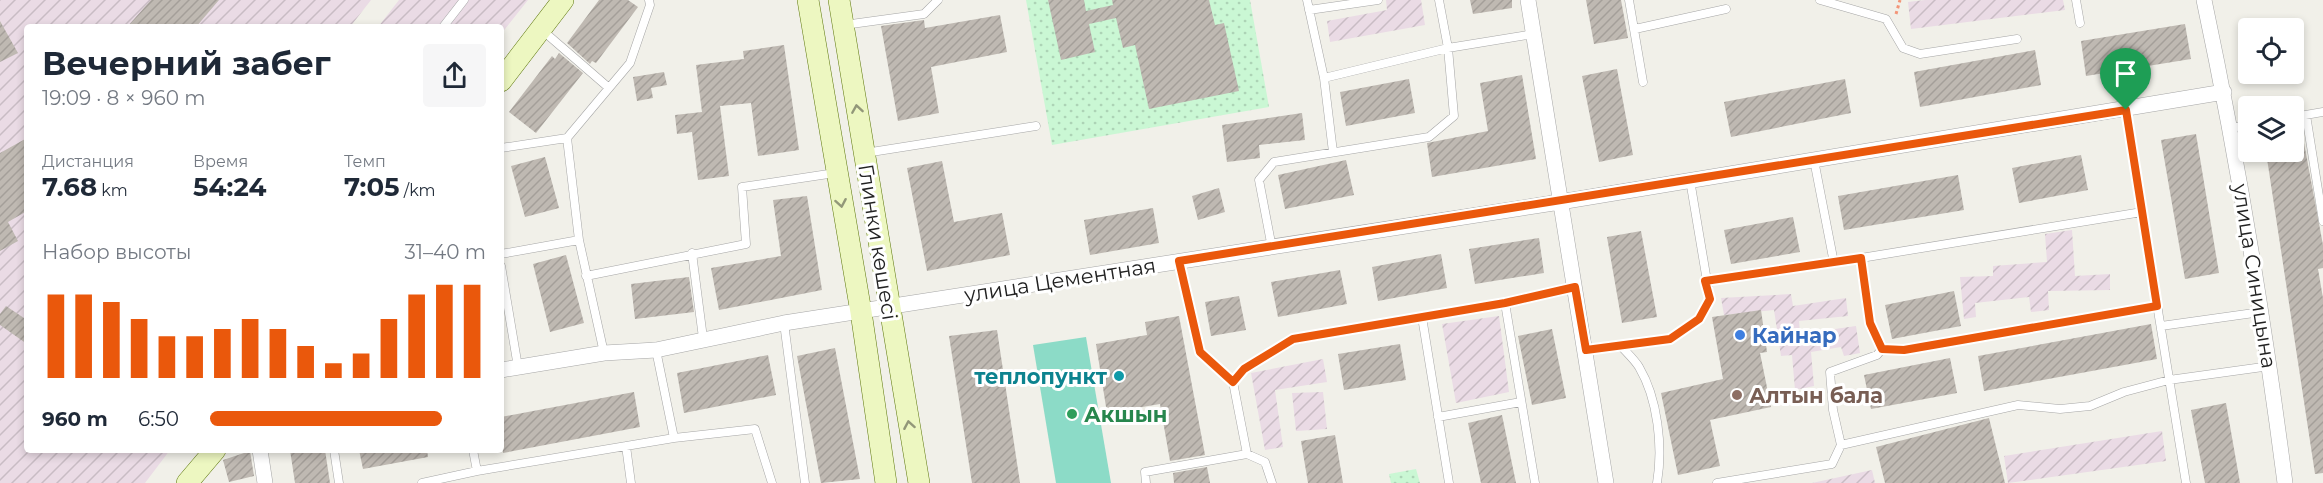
<!DOCTYPE html>
<html lang="ru">
<head>
<meta charset="utf-8">
<style>
  :root { --surface:#fff; --page:#f6f6f7; --text:#1f2937; --muted:#747a83; --accent:#ea580c }
  body { margin:0; font-family:Montserrat,sans-serif; background:var(--page); color:var(--text); height:100vh; display:flex; flex-direction:column; font-size:22px; white-space:nowrap }
  * { box-sizing:border-box; margin:0 }
  p { font-size:20px; color:var(--muted) }
  .icon { flex:none; width:33px; height:33px; fill:none; stroke:currentColor; stroke-width:2; stroke-linecap:round; stroke-linejoin:round }
  .map { position:relative; flex:1; overflow:hidden }
  .panel { position:absolute; left:24px; top:24px; width:480px; height:429px; display:flex; flex-direction:column; background:var(--surface); border-radius:6px; box-shadow:0 3px 9px #0003 }
  .panel>* { flex:none }
  .tools { position:absolute; left:2238px; top:18px; display:grid; gap:12px }
  .tools a { display:grid; place-items:center; width:66px; height:66px; border-radius:6px; background:var(--surface); box-shadow:0 3px 9px #0003; font-size:30px }
  .pin { position:absolute; display:grid; place-items:center; width:51px; height:51px; color:#fff; margin:-62px -26px; border-radius:50% 50% 50% 0; rotate:-45deg; box-shadow:0 0 6px #0007 }
  .pin .icon { rotate:45deg }
  .round { display:grid; place-items:center; flex:none; width:63px; height:63px; border-radius:6px; background:var(--page) }
  .headline { display:flex; align-items:center; justify-content:space-between; height:102px; padding:0 18px }
  h1 { font-size:33px; font-weight:700; line-height:45px }
  .figures { display:grid; grid-template-columns:repeat(3,1fr); gap:9px; height:102px; padding:6px 18px }
  .figures div { display:grid; align-content:center }
  .figures b { font-size:26px; font-weight:700 }
  .figures small { font-size:16px; font-weight:400 }
  .figures p { font-size:16px }
  .chart { height:168px; padding:12px 18px }
  .chart p { display:flex; justify-content:space-between }
  .chart svg { width:100%; height:108px; margin-top:6px; stroke:var(--accent); stroke-width:6 }
  ul { padding:0 18px; list-style:none; font-size:20px }
  li { display:grid; grid-template-columns:96px 72px 1fr; align-items:center; height:45px }
  li i { height:15px; border-radius:8px; background:var(--accent) }
  .map>svg:first-child { display:block }
  .industrial { fill:url(#industrial-furrows) }
  .park { fill:url(#park-dots) }
  .pitch { fill:#8cdbc7 }
  .building { fill:url(#building-hatch) }
  .lines { fill:none; stroke-linecap:round; stroke-linejoin:round }
  .lane-casing { stroke:#a6a6a6; stroke-width:9 }
  .street-casing { stroke:#a6a6a6; stroke-width:16 }
  .secondary-casing { stroke:#5c760b; stroke-width:22 }
  .path { stroke:#f39578; stroke-width:3; stroke-dasharray:3 3; stroke-linecap:butt }
  .lane { stroke:#fff; stroke-width:8 }
  .street { stroke:#fff; stroke-width:15 }
  .secondary { stroke:#edf7c1; stroke-width:21 }
  .oneway { stroke:#929779 }
  .route-casing { stroke:#fff; stroke-width:12 }
  .route { stroke:#ea580c; stroke-width:8 }
  .shop-dot { fill:#3f7fe0; stroke:#fff; stroke-width:2 }
  .culture-dot { fill:#0f9aa8; stroke:#fff; stroke-width:2 }
  .education-dot { fill:#8d6e63; stroke:#fff; stroke-width:2 }
  .leisure-dot { fill:#2e9e5b; stroke:#fff; stroke-width:2 }
  .labels { text-anchor:middle; dominant-baseline:central; stroke-width:6; stroke-linejoin:round; paint-order:stroke }
  .street-label { font-size:21px; fill:#222; stroke:#fff }
  .shop-label { font-size:21px; font-weight:bold; fill:#366cbe; stroke:#fff; text-anchor:start }
  .culture-label { font-size:21px; font-weight:bold; fill:#0d838f; stroke:#fff; text-anchor:end }
  .education-label { font-size:21px; font-weight:bold; fill:#785e54; stroke:#fff; text-anchor:start }
  .leisure-label { font-size:21px; font-weight:bold; fill:#27864d; stroke:#fff; text-anchor:start }
</style>
</head>
<body>
<div class="map">
<svg width="2323" height="483" viewBox="0 0 2323 483">
  <defs>
    <pattern id="industrial-furrows" width="10" height="10" patternUnits="userSpaceOnUse" patternTransform="scale(1.5)"><rect width="10" height="10" fill="#eadbe5"/><path d="M-1 1l2-2M0 10L10 0M9 11l2-2" fill="none" stroke="#c8bcc4"/></pattern>
    <pattern id="park-dots" width="8" height="8" patternUnits="userSpaceOnUse" patternTransform="scale(1.5)"><rect width="8" height="8" fill="#caf7d4"/><path d="M2 2h.1M6 6h.1" fill="none" stroke="#add3b6" stroke-width="1.8" stroke-linecap="round"/></pattern>
    <pattern id="building-hatch" width="6" height="6" patternUnits="userSpaceOnUse" patternTransform="scale(1.5)"><rect width="6" height="6" fill="#bfb9b2"/><path d="M-1 1l2-2M0 6l6-6M5 7l2-2" fill="none" stroke="#a49f99"/></pattern>
  </defs>
  <rect width="100%" height="100%" fill="#f1f0e9"/>
  <!-- industrial -->
  <path class="industrial" d="M0 0H371L350 27H27V450H170L145 483H0Z
    M399 0H528L501 34V27H378Z
    M1386 0H1421L1425 25 1330 42 1327 21 1387 10Z
    M1925 0H2063L2065 10 1911 29 1908 2Z
    M2072 230 2075 276 2110 274V290L2048 291 2049 310 2031 312 2029 297 1975 303 1976 317 1964 319 1960 277 1993 276V266L2047 262 2045 234Z
    M1791 294 1793 306 1846 298 1848 316 1799 321 1800 334 1856 326 1860 353 1844 356 1841 347 1811 352 1814 386 1795 390 1792 355 1781 356 1774 310 1724 315 1721 298Z
    M1499 316 1509 392 1456 403 1442 324Z
    M1323 359 1327 382 1275 390 1283 447 1265 450 1251 373Z
    M1323 392 1327 429 1296 431 1292 393Z
    M2162 431 2166 461 2008 483 2004 456Z
    M1872 470 1875 483H1812Z"/>
  <!-- park -->
  <path class="park" d="M1026 0H1250L1269 107 1052 145Z
    M1416 469 1420 483H1391L1389 474Z"/>
  <!-- pitch -->
  <path class="pitch" d="M1086 337 1111 483H1056L1033 345Z"/>
  <!-- building -->
  <path class="building" d="M151 0H219L196 27H127Z
    M599 0H628L638 7 596 63 592 61 590 64 567 43Z
    M1048 0H1084L1086 11 1113 5 1112 0H1209L1215 25 1224 23 1239 91 1149 109 1135 45 1123 48 1116 18 1089 24 1095 52 1061 60Z
    M1470 0H1512V8L1473 14Z
    M1586 0H1621L1628 38 1594 44Z
    M1000 15 1007 52 931 67 939 113 898 121 881 26 924 20 925 28Z
    M0 21 18 53 0 62Z
    M2185 24 2191 59 2086 76 2081 41Z
    M784 45 799 150 758 156 751 103 720 106 729 176 698 180 692 132 677 134 675 115 702 112 696 65 744 59 743 51Z
    M2035 50 2041 85 1920 107 1914 72Z
    M559 53 583 73 536 133 509 112 552 56 555 59Z
    M1617 69 1633 155 1599 162 1582 76Z
    M664 72 667 85 651 88 653 98 637 101 633 77Z
    M1522 75 1536 159 1432 177 1427 143 1488 131 1480 83Z
    M1409 79 1415 113 1346 126 1340 92Z
    M1845 79 1851 113 1731 137 1724 102Z
    M1302 113 1305 140 1259 145 1260 158 1227 162 1222 125Z
    M2196 134 2219 273 2185 279 2161 140Z
    M27 138V211L8 222 18 241 0 251V153Z
    M2304 143 2323 245V268L2318 269 2323 298V473L2315 474 2266 152H2294V144Z
    M2081 155 2088 190 2019 203 2012 168Z
    M545 157 559 208 525 217 511 166Z
    M1346 160 1354 195 1285 209 1278 175Z
    M942 161 954 222 1002 213 1010 255 927 271 907 168Z
    M1958 175 1964 210 1844 230 1838 196Z
    M1219 188 1225 212 1198 220 1192 196Z
    M807 196 822 290 719 310 711 268 781 256 773 200Z
    M1153 208 1159 243 1090 255 1084 220Z
    M1793 217 1800 252 1731 264 1724 230Z
    M1641 231 1657 317 1622 323 1607 237Z
    M1539 238 1544 273 1475 284 1469 249Z
    M1441 254 1447 288 1378 301 1372 267Z
    M566 255 584 323 550 332 533 264Z
    M1340 270 1347 304 1278 317 1271 282Z
    M689 277 694 312 635 319 631 284Z
    M1954 291 1961 326 1892 339 1885 305Z
    M1239 296 1246 330 1211 336 1205 302Z
    M6 306 27 320V344L0 325V314Z
    M1761 310 1767 352 1760 353 1771 407 1710 420 1720 466 1678 475 1661 393 1723 379 1712 317Z
    M1179 316 1205 455 1170 461 1160 404 1107 413 1096 344 1147 335 1145 322Z
    M2151 324 2157 359 1984 391 1978 356Z
    M1552 329 1566 398 1532 405 1518 336Z
    M997 330 1020 483H972L949 336Z
    M1400 344 1406 380 1344 390 1338 354Z
    M835 348 860 479 821 483 797 356Z
    M768 355 776 395 684 413 677 373Z
    M1950 358 1957 393 1871 409 1864 375Z
    M634 392 640 427 503 453 501 417Z
    M2226 403 2240 483H2205L2191 410Z
    M1502 415 1516 483H1481L1468 423Z
    M1989 418 2005 483H1885L1876 447Z
    M1335 435 1343 483H1308L1301 441Z
    M290 450H325L330 483H295Z
    M359 450H427L428 457 363 469Z
    M250 451 254 476 229 482 223 460Z
    M1207 467 1210 483H1174L1173 473Z"/>
  <g class="lines">
    <!-- lane casing -->
    <g class="lane-casing">
      <path id="lane" d="M1307 0 1324 78
        M1629 0 1643 82
        M1820 0 1886 19 1903 48 1920 54 2017 39
        M2076 0 2080 23
        M1309 10 1378 0
        M844 25 924 14 938 0
        M443 27 464 0
        M1635 29 1726 9
        M542 30 609 88
        M2306 115 2323 221
        M2294 117 2323 112
        M2230 128 2248 125
        M501 148 567 138
        M1333 152 1324 78 1448 48 1534 34
        M865 153 1036 126
        M1814 160 1834 263
        M2142 212 2186 483
        M1272 248 1259 180 1274 162 1429 137 1454 116 1448 48 1439 0
        M692 253 703 338
        M501 254 579 240
        M1861 258 2142 212 2126 110
        M1179 261 1200 352 1233 382 1247 454 1265 462 1272 483
        M501 266 518 367
        M586 276 746 244 742 187 835 173
        M1705 281 1861 258 1870 323 1882 349 1877 355 1830 372 1833 410 1841 445 1832 464 1717 483
        M1422 317 1449 483
        M784 323 805 483
        M2161 326 2261 312
        M1620 345C1626 352 1634 359 1639 367 1658 399 1663 447 1657 483
        M1882 349 1904 350 2157 306
        M656 350 674 438 755 429 772 483
        M1586 350 1670 339 1699 319 1710 299 1690 180
        M604 353 579 240 567 138 630 63 650 5 649 0
        M1233 382 1244 369 1293 340 1505 303
        M1438 417 1521 402
        M1841 445 2018 405 2060 409 2090 406 2124 392 2169 380 2270 366
        M626 446 631 483
        M334 450 339 483
        M477 471 674 438
        M422 483 477 471 473 450
        M1146 483 1145 472 1247 454
        M1535 483 1505 303 1575 287"/>
    </g>
    <!-- street casing -->
    <g class="street-casing">
      <path id="street" d="M1528 0 1606 483
        M2204 0C2238 160 2264 321 2285 483
        M501 370 604 353 656 350 784 323 1560 202 2224 92
        M260 450 265 483"/>
    </g>
    <!-- secondary casing -->
    <g class="secondary-casing">
      <path id="secondary" d="M808 0 861 312 886 483
        M839 0 919 483
        M501 81 563 0
        M187 483 215 450"/>
    </g>
    <!-- path -->
    <path class="path" d="M1896 14 1900 0"/>
    <!-- lane -->
    <use href="#lane" class="lane"/>
    <!-- street -->
    <use href="#street" class="street"/>
    <!-- secondary -->
    <use href="#secondary" class="secondary"/>
  </g>
  <!-- one-way arrows -->
  <defs><path id="oneway-chevron" d="M-2-3.5L2.5 0L-2 3.5" fill="none" stroke-width="1.6" stroke-linecap="round" stroke-linejoin="round" transform="scale(1.5)"/></defs>
  <g class="oneway">
    <use href="#oneway-chevron" transform="translate(857 109) rotate(-99)"/>
    <use href="#oneway-chevron" transform="translate(841 203) rotate(80)"/>
    <use href="#oneway-chevron" transform="translate(909 425) rotate(-100)"/>
  </g>
  <g class="lines">
    <!-- route casing -->
    <g class="route-casing">
      <path id="route" d="M2126 110 2157 306 1904 350 1882 349 1870 323 1861 258 1705 281 1710 299 1699 319 1670 339 1586 350 1575 287 1505 303 1293 339 1244 369 1233 382 1200 352 1179 261Z"/>
    </g>
    <!-- route -->
    <use href="#route" class="route"/>
  </g>
  <!-- markers -->
  <circle class="shop-dot" cx="1740" cy="335" r="6"/>
  <circle class="culture-dot" cx="1119" cy="376" r="6"/>
  <circle class="education-dot" cx="1737" cy="395" r="6"/>
  <circle class="leisure-dot" cx="1072" cy="414" r="6"/>
  <g class="labels">
    <!-- street labels -->
    <g class="street-label">
      <text transform="translate(878 242) rotate(81)">Глинки көшесі</text>
      <text transform="translate(2255 276) rotate(81)">улица Синицына</text>
      <text transform="translate(1060 280) rotate(-9)">улица Цементная</text>
    </g>
    <!-- shop labels -->
    <g class="shop-label">
      <text x="1752" y="335">Кайнар</text>
    </g>
    <!-- culture labels -->
    <g class="culture-label">
      <text x="1107" y="376">теплопункт</text>
    </g>
    <!-- education labels -->
    <g class="education-label">
      <text x="1749" y="395">Алтын бала</text>
    </g>
    <!-- leisure labels -->
    <g class="leisure-label">
      <text x="1084" y="414">Акшын</text>
    </g>
  </g>
</svg>
<div class="tools">
<a><svg class="icon" aria-label="locate" viewBox="0 0 24 24"><circle cx="12" cy="12" r="6"/><path d="M12 2v4M12 18v4M2 12h4M18 12h4"/></svg></a>
<a><svg class="icon" aria-label="layers" viewBox="0 0 24 24"><path d="M12 4l9 5-9 5-9-5zM3 14l9 5 9-5"/></svg></a>
</div>
<div class="pin" style="left:2126px;top:110px;background:#1e9e55"><svg class="icon" aria-label="arrive" viewBox="0 0 24 24"><path d="M6 21V4h12l-3 4 3 4H6"/></svg></div>
<section class="panel">
<div class="headline"><div><h1>Вечерний забег</h1><p>19:09 · 8 × 960 m</p></div><a class="round"><svg class="icon" aria-label="share" viewBox="0 0 24 24"><path d="M12 15V3M7 8l5-5 5 5M5 13v7h14v-7"/></svg></a></div>
<div class="figures">
<div><p>Дистанция</p><b>7.68<small> km</small></b></div>
<div><p>Время</p><b>54:24</b></div>
<div><p>Темп</p><b>7:05<small> /km</small></b></div>
</div>
<div class="chart"><p><span>Набор высоты</span>31–40 m</p>
<svg viewBox="0 0 160 44" preserveAspectRatio="none"><path d="M5 44V10M15 44V10M25 44V13M35 44V20M45 44V27M55 44V27M65 44V24M75 44V20M85 44V24M95 44V31M105 44V38M115 44V34M125 44V20M135 44V10M145 44V6M155 44V6"/></svg>
</div>
<ul>
<li><b>960 m</b>6:50<i style="width:84%"></i></li>
</ul>
</section>
</div>
</body>
</html>
